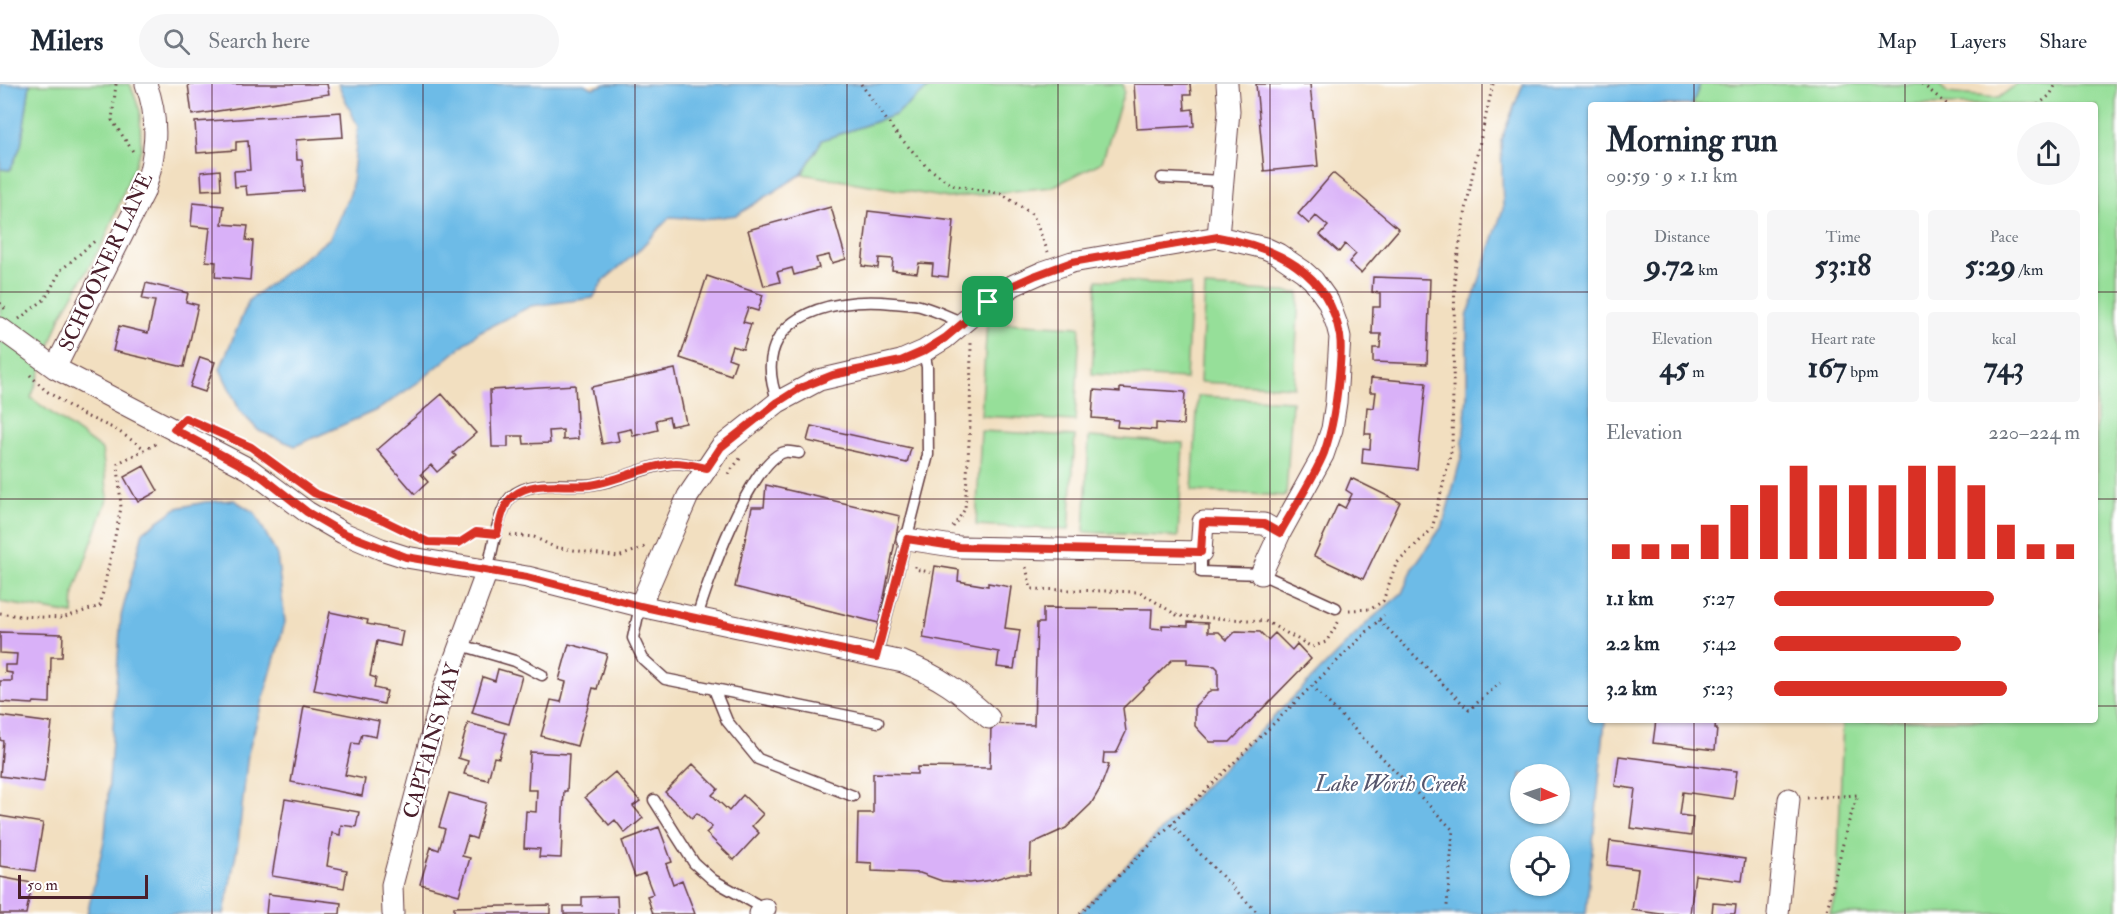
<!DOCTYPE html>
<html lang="en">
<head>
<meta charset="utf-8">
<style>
  :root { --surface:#fff; --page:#f6f6f7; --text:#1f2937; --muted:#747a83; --line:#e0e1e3; --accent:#d93025 }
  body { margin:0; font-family:"IM FELL Double Pica",serif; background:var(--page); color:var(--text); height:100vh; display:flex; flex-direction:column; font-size:22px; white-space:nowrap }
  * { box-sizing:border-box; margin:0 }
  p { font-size:20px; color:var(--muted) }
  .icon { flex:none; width:33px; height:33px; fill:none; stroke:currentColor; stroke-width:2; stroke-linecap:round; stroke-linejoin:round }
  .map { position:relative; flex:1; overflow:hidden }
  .side { position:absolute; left:1588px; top:18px; width:510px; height:621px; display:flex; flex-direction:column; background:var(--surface); border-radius:6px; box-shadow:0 2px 4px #0004 }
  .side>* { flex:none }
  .needle { width:39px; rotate:93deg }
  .controls { position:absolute; left:1510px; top:680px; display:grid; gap:12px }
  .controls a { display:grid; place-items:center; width:60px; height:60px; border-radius:50%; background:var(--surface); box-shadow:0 2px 4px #0004; font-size:30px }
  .scale { position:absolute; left:18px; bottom:15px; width:130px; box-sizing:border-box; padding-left:6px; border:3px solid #4a1f2b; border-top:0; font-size:16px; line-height:21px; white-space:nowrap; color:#4a1f2b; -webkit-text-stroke:4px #fff; paint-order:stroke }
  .pin { position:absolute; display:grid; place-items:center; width:51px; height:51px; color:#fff; margin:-26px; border-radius:12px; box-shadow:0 3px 9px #0006 }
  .round { display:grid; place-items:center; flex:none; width:63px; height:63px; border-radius:32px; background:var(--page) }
  .overview { display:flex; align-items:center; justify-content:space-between; height:102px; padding:0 18px }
  h1 { font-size:33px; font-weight:800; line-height:45px }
  .stats { display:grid; grid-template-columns:repeat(3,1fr); gap:9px; height:102px; padding:6px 18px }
  .stats div { display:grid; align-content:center; border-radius:6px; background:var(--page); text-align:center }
  .stats b { font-size:30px; font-weight:800 }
  .stats small { font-size:16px; font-weight:400 }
  .stats p { font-size:16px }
  .chart { height:168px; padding:12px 18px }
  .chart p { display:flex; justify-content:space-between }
  .chart svg { width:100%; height:108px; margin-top:6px; stroke:var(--accent); stroke-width:6 }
  ul { padding:0 18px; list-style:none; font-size:20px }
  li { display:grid; grid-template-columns:96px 72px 1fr; align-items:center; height:45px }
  li i { height:15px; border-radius:8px; background:var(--accent) }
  header { display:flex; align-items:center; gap:36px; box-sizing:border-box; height:84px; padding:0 30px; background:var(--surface); border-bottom:2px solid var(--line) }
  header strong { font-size:28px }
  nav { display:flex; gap:33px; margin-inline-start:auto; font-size:21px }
  .search { width:420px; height:54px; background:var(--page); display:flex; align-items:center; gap:15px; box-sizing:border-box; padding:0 21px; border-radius:33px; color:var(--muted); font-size:22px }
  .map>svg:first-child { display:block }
  .green { fill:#96df99; stroke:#707f62; stroke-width:1.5 }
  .water { fill:#6dbbe7; stroke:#5c6d89; stroke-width:1.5; fill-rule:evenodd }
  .building { fill:#d9b1f8 }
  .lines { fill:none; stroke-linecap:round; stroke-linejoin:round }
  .service-casing { stroke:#633c41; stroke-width:13 }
  .minor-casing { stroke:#633c41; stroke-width:23 }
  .path { stroke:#633c41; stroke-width:3; stroke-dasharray:1.5 4.5; stroke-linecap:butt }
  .service { stroke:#fff; stroke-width:10 }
  .minor { stroke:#fff; stroke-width:21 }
  .route-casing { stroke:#fff; stroke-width:12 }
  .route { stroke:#d93025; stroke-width:8 }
  .grid { fill:none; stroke:#4a1f2b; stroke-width:1.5; stroke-opacity:0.55 }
  .labels { text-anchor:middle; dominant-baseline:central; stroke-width:4.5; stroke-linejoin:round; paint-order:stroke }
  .street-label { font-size:21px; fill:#4a1f2b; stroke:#fff }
  .water-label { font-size:22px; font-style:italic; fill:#56566d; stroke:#fff }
</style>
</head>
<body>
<header>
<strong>Milers</strong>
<div class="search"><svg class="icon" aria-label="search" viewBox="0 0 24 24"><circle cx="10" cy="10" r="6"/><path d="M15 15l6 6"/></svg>Search here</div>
<nav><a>Map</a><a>Layers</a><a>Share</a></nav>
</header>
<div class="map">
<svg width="2117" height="830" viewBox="0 0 2117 830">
  <rect width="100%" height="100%" fill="#fff"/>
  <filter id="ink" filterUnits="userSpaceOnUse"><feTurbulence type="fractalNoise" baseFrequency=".0167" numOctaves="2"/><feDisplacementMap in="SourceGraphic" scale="12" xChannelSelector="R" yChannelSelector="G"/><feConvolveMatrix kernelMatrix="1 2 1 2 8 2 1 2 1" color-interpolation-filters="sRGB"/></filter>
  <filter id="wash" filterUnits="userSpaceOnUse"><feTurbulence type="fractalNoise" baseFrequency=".008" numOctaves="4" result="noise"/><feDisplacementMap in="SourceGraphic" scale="24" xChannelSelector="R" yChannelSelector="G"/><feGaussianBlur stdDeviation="1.35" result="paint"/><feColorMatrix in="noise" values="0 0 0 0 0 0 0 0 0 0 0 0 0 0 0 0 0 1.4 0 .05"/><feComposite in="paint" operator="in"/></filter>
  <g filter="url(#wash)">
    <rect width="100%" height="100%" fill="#f2dfc0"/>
    <!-- green -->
    <path class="green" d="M30 0H130L140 27 141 65 105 155 61 232 31 314 102 366 108 413 74 508 73 530 0 518V85L10 86 21 62Z
      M933 0H1123L1124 8 1102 78 1052 103 948 114 802 90 822 56 895 31Z
      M1700 0H1938L1948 9 1998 14 2017 0H2117V830H1830L1837 804 1843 636H2096V21H1692Z
      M1097 196 1191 201 1186 295 1092 290Z
      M1205 203 1299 209 1294 303 1200 298Z
      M987 238 1080 243 1075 337 981 332Z
      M1198 312 1292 317 1286 412 1192 407Z
      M981 347 1075 352 1069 446 976 441Z
      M1089 353 1183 359 1178 453 1084 448Z"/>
    <!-- water -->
    <path class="water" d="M0 0H30L21 62 10 86 0 85Z
      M338 0H584L593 4 606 0H933L895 31 822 56 802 90 737 131 706 135 670 133 637 168 603 197 593 214 531 222 479 248 420 297 379 325 295 362 259 347 240 327 220 285 249 216 330 154 351 107 358 43Z
      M1523 0H1700L1692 21H1592V636H1605L1586 830H1078L1369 537 1402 509 1414 482 1443 441 1462 370 1467 312V233L1503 125 1501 56ZM1521 690H1560V729H1521ZM1521 762H1560V801H1521Z
      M234 416 255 429 277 471 285 538 248 669 238 760 224 830H87L105 753 121 532 143 448 177 424 205 418Z"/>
    <g id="blocks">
      <!-- building -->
      <path class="building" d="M188 0H327L329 10 192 31Z
        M1134 0H1190L1191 11H1184L1185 26 1193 25 1194 42 1137 45Z
        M1256 0H1310L1318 82 1264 87Z
        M341 28 343 53 296 56 297 76H302L304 107 247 111 246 102 235 103 234 87 250 86 248 57 236 58V66L197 69 195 38Z
        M220 86 221 105 202 106 201 88Z
        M1333 89 1399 145 1361 189 1349 178 1356 170 1345 160 1339 168 1320 151 1328 142 1316 132 1309 140 1298 130Z
        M193 119 224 122 222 140 248 142 246 156 253 157 250 196 215 193 216 178 206 177 210 144 191 142Z
        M831 123 846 175 832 179 829 171 816 174 819 184 794 191 792 184 777 188 780 198 764 202 748 146Z
        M868 127 954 137 948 193 932 191 933 180 919 179 917 189 892 186 893 175 879 174 878 184 862 182Z
        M707 192 763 211 758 227 748 224 743 238 751 240 743 265 732 262 728 274 736 277 731 291 680 274Z
        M1373 193 1430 195 1427 280 1373 278V264H1380L1381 250H1372L1373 223H1380V209L1372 208Z
        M146 199 188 209 186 218 198 221 184 283 113 267 119 242 148 249 155 217 142 215Z
        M200 273 215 278 205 308 190 303Z
        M675 285 686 339 671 342 669 333 656 336 658 346 633 352 631 345 617 348 619 357 602 360 591 303Z
        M1371 294 1426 299 1417 385 1362 379 1363 364 1370 365 1371 350H1365L1367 323 1374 324 1376 308H1370Z
        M575 301 578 355 563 356V346L549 347 550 359 524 360 523 352H508V363H492L490 306Z
        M1120 304 1185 308 1183 341 1156 339V346L1117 343 1118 336 1092 334 1094 306 1120 308Z
        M442 310 476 349 453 369 456 372 437 388 431 381 421 390 428 398 415 410 377 366Z
        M811 342 911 364 907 379 807 357Z
        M144 382 158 407 138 418 124 393Z
        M1351 394 1400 418 1363 495 1314 472 1338 420 1345 424 1352 410 1346 406Z
        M766 401 900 432 879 539 735 503 752 423H764Z
        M935 482 959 486 958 497 988 502V499L1011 503 1005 544 1020 546 1014 585 997 583 999 568 923 554Z
        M1043 524 1152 525 1151 544 1162 545V541L1188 542V538L1208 539V548H1219L1227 556 1236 547 1260 548 1268 556 1275 549 1292 566 1297 560 1311 575 1230 658H1210L1195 642V622L1211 606H1218V585L1215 582 1187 580V575H1173L1123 624 1126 648 1116 669H1104L1103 679 1109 681 1100 705 1091 720 1066 744 1031 760 1030 790H1012L992 796 969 799 942 797 920 789 872 787V779L857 778 858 729H873V689L917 690V683L990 684 991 640 1034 641 1037 539H1043Z
        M330 528 368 536 367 540 403 547 400 562 377 557 370 592 376 594 374 604 387 607 384 620 314 606Z
        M0 548 63 550 62 573H51L50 619 34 618 33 620 0 618V597H12V589L5 588V581H16L17 570 0 569Z
        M569 560 607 570 597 605 593 604 577 662 541 652 551 616 561 618 566 598 559 596Z
        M498 585 522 592 509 640 472 629 483 593 495 597Z
        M304 622 379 637 376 653 362 650 359 660 352 659 345 691 365 695 362 712 291 698Z
        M0 632 52 639 44 698 0 692 3 657 0 656Z
        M1656 636H1716L1715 645H1717L1715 666 1653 659Z
        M468 639 506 649 499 674 494 673 488 696 464 690 468 677 458 674Z
        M530 668 569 670 567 707H564L561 774 539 773 540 765 524 764 526 727 536 728 537 706H528Z
        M1619 672 1737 687 1733 715 1683 708 1680 731 1693 733 1691 752 1630 744 1635 705 1615 702Z
        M693 680 718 705 712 711 729 727 743 711 763 730 752 742 759 749 734 776 706 749 712 743 697 729 692 734 665 708Z
        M615 688 640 717 633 722 643 734 625 749 615 736 609 741 585 713Z
        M449 709 486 719 476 755 468 752 462 772 470 774 459 811 420 800 431 763 439 766 445 745 439 743Z
        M285 715 359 728 356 743 341 741 340 751 332 749 327 782 347 786 344 804 272 792Z
        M0 732 43 739 35 787 0 782Z
        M659 743 672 778 666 780 673 800 682 796 695 830H653L647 812 653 810 645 789 635 793 622 757Z
        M1610 757 1745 775 1742 797 1695 791 1690 830H1661L1632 826 1638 785 1607 781Z
        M0 793 32 799 26 830H0Z
        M268 810 341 819 340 830H266Z
        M617 812 618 830H564V822H582V813Z
        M1713 819 1736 821 1735 830H1712Z
        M550 821V830H454V823Z"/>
    </g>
  </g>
  <g filter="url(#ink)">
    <use href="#blocks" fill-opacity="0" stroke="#633c41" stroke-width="1.5"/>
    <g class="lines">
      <!-- service casing -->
      <g class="service-casing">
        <path id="service" d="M1162 94 1223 97
          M778 318C746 235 827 212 893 219 902 220 912 220 920 222 935 226 949 233 963 239
          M1201 468V488L1261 490 1336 524
          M487 487C493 467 497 428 511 413 528 396 565 402 586 401 617 399 645 381 675 379 685 379 697 382 707 384
          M640 522 633 554 643 575 665 595 878 638
          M697 534C706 501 751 375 785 368 789 367 795 369 799 369
          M461 561 515 577 542 591
          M876 572 928 371 927 283 924 267
          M714 605 727 637 758 675 853 712
          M654 716 694 779 713 796 765 825"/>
      </g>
      <!-- minor casing -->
      <g class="minor-casing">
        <path id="minor" d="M1218 153 1229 27 1227 0
          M0 244 55 284 249 385 307 428 343 449 381 465 406 473 527 493 640 522 903 578C941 593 959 607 989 634
          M55 284 144 108C156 71 160 37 146 0
          M907 455 959 463 1201 468 1203 438 1264 440 1280 449
          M640 522 688 412 721 363 778 318 819 296 901 277 924 267 945 254 988 218 1014 201 1043 188 1072 178 1218 153 1265 164 1278 170 1303 187 1313 196 1328 217 1337 241 1340 253 1336 318 1332 345 1323 371 1280 449 1261 490
          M393 830 392 801 444 604 487 487
          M760 830 765 825
          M1778 830 1789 715"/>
      </g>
      <!-- path -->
      <path class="path" d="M116 0 112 36 134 69
        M861 0 895 48 926 82 952 101 1002 110 1033 131 1048 168
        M1922 0 1948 21
        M2038 21 2050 11 2056 0
        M0 219 7 227
        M19 235 45 215 61 186 97 155
        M30 291 45 306 79 329 115 345 145 365
        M728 390 742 372
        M317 410 383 436 421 455
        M953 443 965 425 970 341 971 259 974 256
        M510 451 534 453 554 463 618 473 645 463
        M445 458 459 459 476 448H483
        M915 482V485L934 489
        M1026 483 1031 505 1140 508 1178 532 1265 537 1312 563 1326 558 1339 537
        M1349 526 1371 525 1383 517 1396 480 1432 445 1452 364 1455 186 1472 93 1493 0
        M0 529 19 532 62 534 100 522 121 424 118 379 158 359
        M1379 536 1469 626 1500 599
        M1312 602 1453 746 1447 822
        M1807 714 1858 711 1847 743 1826 830
        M1171 740 1259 830
        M1080 830 1384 531"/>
      <!-- service -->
      <use href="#service" class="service"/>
      <!-- minor -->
      <use href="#minor" class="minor"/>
    </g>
  </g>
  <g class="lines" filter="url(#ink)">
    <!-- route casing -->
    <g class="route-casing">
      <path id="route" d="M1218 153C1275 163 1329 187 1340 252 1342 265 1340 279 1339 293 1336 319 1333 344 1324 369 1313 396 1294 423 1280 449L1264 440 1203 438 1201 468 959 463 907 455 876 573 640 522 527 493 406 473 343 449 307 428 261 392 174 345 185 334 251 363 314 409 383 436 428 458 459 459 476 448 497 450C500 438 503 420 513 412 534 395 564 404 590 401 619 397 646 381 675 379 685 379 697 382 707 384L721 363 778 318 800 304 833 291 901 277 924 267 945 254 988 218 1014 201 1034 192 1072 178Z"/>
    </g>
    <!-- route -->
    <use href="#route" class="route"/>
  </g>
  <!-- grid -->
  <path class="grid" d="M212 0V830M423 0V830M635 0V830M847 0V830M1058 0V830M1270 0V830M1482 0V830M1694 0V21M1905 0V21M0 208H1592M2096 208H2117M0 415H1592M2096 415H2117M0 622H1592M2096 622H2117M1694 636V830M1905 636V830"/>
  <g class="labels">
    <!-- street labels -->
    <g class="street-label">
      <text transform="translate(106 178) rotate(-65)">SCHOONER LANE</text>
      <text transform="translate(432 657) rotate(-74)">CAPTAINS WAY</text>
    </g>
    <!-- water labels -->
    <g class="water-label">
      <text x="1391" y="700">Lake Worth Creek</text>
    </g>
  </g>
</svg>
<div class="controls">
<a><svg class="needle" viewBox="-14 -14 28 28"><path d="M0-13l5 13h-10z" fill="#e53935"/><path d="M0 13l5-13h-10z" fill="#747a83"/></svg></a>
<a><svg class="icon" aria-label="locate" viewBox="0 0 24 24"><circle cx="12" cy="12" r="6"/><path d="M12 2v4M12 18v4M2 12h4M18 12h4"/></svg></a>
</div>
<div class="scale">50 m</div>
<div class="pin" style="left:988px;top:218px;background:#1e9e55"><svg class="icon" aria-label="arrive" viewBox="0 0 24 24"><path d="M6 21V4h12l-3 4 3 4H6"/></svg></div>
<section class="side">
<div class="overview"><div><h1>Morning run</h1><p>09:59 · 9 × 1.1 km</p></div><a class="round"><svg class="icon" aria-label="share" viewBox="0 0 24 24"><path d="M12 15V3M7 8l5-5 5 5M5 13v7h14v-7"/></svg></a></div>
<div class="stats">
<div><p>Distance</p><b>9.72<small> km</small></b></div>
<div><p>Time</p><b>53:18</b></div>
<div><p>Pace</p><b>5:29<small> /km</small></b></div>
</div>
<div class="stats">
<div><p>Elevation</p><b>45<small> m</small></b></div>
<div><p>Heart rate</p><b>167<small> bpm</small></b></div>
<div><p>kcal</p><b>743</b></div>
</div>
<div class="chart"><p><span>Elevation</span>220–224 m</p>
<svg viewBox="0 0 160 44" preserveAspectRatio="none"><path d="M5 44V38M15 44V38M25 44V38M35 44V30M45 44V22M55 44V14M65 44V6M75 44V14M85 44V14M95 44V14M105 44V6M115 44V6M125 44V14M135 44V30M145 44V38M155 44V38"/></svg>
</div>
<ul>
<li><b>1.1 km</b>5:27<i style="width:72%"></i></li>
<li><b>2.2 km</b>5:42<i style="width:61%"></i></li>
<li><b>3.2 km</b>5:23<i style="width:76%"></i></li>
</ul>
</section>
</div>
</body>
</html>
